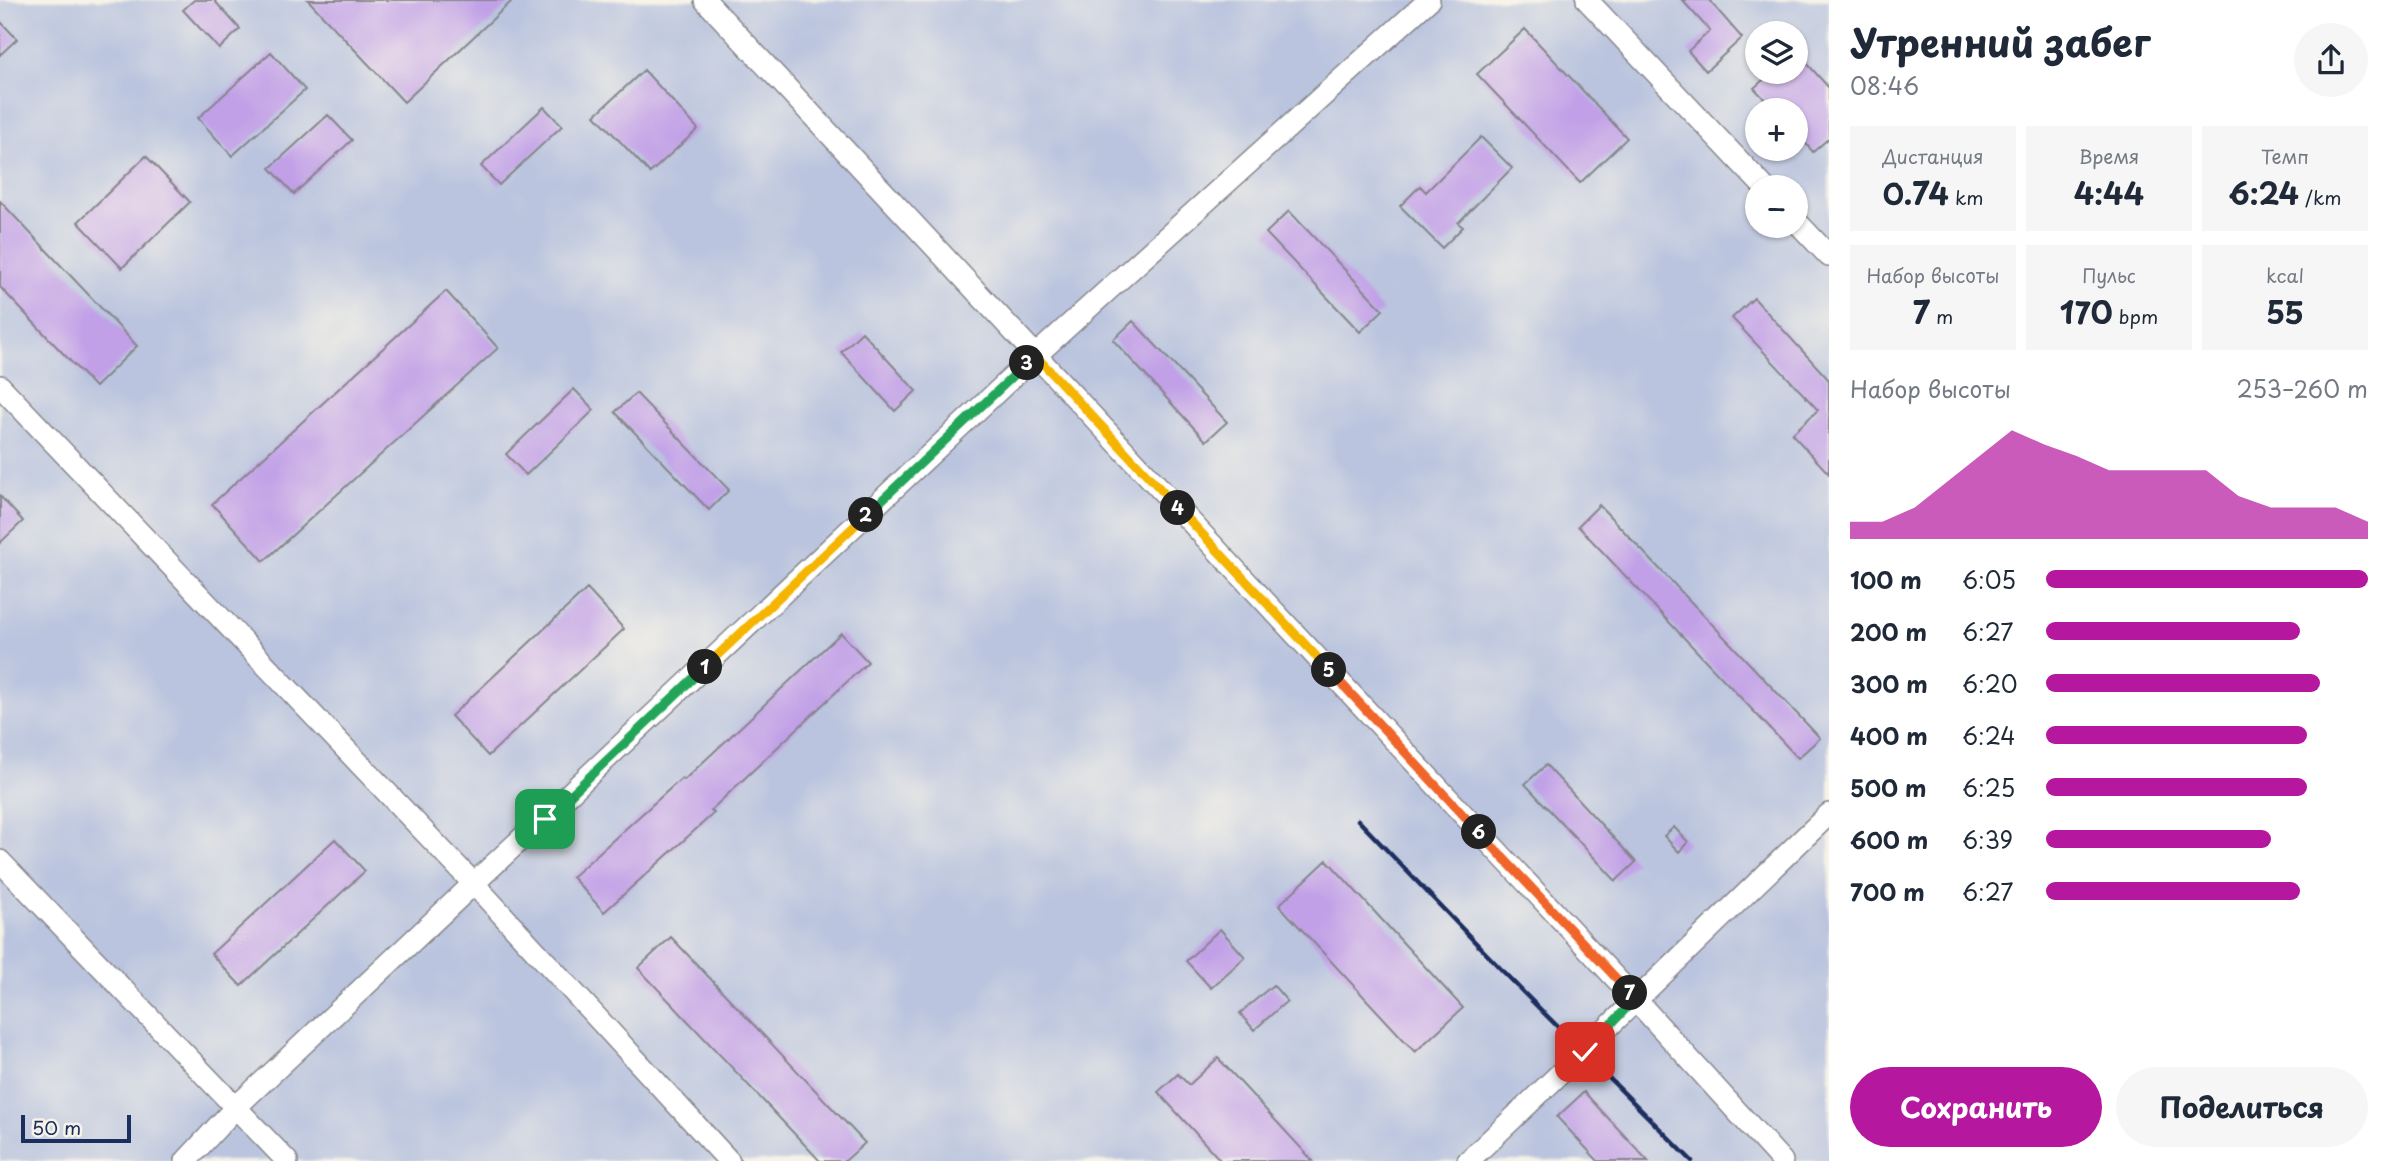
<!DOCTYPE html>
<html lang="ru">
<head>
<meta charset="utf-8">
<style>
  :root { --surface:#fff; --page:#f6f6f7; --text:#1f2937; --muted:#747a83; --accent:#b5179e }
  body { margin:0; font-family:"Playpen Sans",sans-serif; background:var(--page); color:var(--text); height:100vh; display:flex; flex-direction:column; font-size:26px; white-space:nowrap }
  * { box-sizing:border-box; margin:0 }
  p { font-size:23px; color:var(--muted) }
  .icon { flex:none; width:38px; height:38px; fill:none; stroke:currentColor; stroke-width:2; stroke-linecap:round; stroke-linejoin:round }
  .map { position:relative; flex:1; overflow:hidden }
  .drawer { display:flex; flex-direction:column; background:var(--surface); width:560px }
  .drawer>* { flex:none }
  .buttons { position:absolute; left:1745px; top:21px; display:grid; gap:14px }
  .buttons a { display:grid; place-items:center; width:63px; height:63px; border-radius:50%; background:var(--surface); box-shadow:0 2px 5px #0004; font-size:35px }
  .scale { position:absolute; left:21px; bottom:18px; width:110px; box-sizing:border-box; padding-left:7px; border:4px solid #1b2f5e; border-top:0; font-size:19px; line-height:24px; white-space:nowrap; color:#1b2f5e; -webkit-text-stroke:5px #f7f3e8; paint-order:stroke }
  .pin { position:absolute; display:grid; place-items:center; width:60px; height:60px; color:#fff; margin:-30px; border-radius:14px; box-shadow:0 4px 10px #0006 }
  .km { position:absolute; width:35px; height:35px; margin:-18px; border-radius:50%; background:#222; color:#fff; font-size:19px; line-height:35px; text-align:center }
  .round { display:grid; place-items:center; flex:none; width:74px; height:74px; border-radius:37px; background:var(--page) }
  .summary { display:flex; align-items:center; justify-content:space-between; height:119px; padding:0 21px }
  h1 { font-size:38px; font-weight:700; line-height:52px }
  .metrics { display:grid; grid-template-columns:repeat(3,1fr); gap:10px; height:119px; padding:7px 21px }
  .metrics div { display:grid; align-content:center; border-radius:0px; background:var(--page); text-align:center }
  .metrics b { font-size:30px; font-weight:700 }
  .metrics small { font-size:19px; font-weight:400 }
  .metrics p { font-size:19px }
  .chart { height:196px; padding:14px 21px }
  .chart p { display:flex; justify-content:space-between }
  .chart svg { width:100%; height:126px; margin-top:7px; fill:var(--accent); opacity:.7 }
  .primary-button { display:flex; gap:14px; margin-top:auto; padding:14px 21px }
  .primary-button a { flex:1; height:80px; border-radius:42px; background:var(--accent); color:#fff; font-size:28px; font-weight:700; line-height:80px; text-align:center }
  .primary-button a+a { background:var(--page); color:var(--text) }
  ul { padding:0 21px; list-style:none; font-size:23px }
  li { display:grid; grid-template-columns:112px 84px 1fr; align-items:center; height:52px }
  li i { height:18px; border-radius:9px; background:var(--accent) }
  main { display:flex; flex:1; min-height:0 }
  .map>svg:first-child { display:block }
  .industrial { fill:#bac4de; fill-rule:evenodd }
  .building { fill:#c1a0e7 }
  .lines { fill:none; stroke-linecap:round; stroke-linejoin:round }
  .minor-casing { stroke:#86868e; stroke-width:24 }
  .minor { stroke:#fff; stroke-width:21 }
  .rail { stroke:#1b2f5e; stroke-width:4.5 }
  .split-1-casing { stroke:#fff; stroke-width:14 }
  .split-2-casing { stroke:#fff; stroke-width:14 }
  .split-3-casing { stroke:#fff; stroke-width:14 }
  .split-4-casing { stroke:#fff; stroke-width:14 }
  .split-5-casing { stroke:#fff; stroke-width:14 }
  .split-6-casing { stroke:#fff; stroke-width:14 }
  .split-7-casing { stroke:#fff; stroke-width:14 }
  .split-8-casing { stroke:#fff; stroke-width:14 }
  .split-1 { stroke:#22a559; stroke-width:9 }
  .split-2 { stroke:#f5b400; stroke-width:9 }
  .split-3 { stroke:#22a559; stroke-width:9 }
  .split-4 { stroke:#f5b400; stroke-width:9 }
  .split-5 { stroke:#f5b400; stroke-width:9 }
  .split-6 { stroke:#f0652b; stroke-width:9 }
  .split-7 { stroke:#f0652b; stroke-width:9 }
  .split-8 { stroke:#22a559; stroke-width:9 }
</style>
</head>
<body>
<main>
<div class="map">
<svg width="1829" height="1161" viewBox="0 0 1829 1161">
  <rect width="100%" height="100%" fill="#f7f3e8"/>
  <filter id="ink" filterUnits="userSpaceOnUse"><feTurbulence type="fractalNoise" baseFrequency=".0143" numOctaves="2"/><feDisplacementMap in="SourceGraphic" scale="14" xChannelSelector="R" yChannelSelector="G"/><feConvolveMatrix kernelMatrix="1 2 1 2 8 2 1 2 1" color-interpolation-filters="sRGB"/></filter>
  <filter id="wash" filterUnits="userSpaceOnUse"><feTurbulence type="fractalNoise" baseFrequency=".00686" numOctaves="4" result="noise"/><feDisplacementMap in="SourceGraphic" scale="28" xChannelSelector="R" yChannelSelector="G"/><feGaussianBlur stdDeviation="1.57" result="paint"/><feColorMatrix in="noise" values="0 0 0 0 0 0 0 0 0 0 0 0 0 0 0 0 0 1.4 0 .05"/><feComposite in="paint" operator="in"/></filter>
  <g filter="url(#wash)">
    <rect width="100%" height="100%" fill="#f2dcbe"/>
    <!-- industrial -->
    <path class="industrial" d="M0 0H1829V1161H0ZM1757 33H1796V72H1757ZM1757 110H1796V149H1757ZM1757 187H1796V226H1757Z"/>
    <g id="blocks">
      <!-- building -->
      <path class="building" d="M194 0H214L240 29 219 49 183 10Z
        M308 0H513L404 102Z
        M1682 0H1709L1742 38 1706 71 1688 51 1710 31Z
        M0 21 17 39 0 55Z
        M1525 29 1627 138 1580 183 1477 74Z
        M1796 51 1829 88V138L1813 152 1796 132V110H1775L1754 88 1772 72H1796Z
        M271 52 305 90 232 156 198 118Z
        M644 70 698 129 650 173 595 115Z
        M544 107 562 126 499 185 481 166Z
        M328 115 352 140 294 194 270 168Z
        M1481 137 1512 168 1458 223 1463 227 1442 248 1400 206 1420 186 1426 192Z
        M146 156 190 202 122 268 78 222Z
        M0 201 137 346 95 387 0 287Z
        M1289 211 1383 310 1360 332 1266 233Z
        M446 291 498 348 264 561 212 504Z
        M1754 298 1829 380V474L1792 434 1818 410 1732 318Z
        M1133 321 1227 422 1206 441 1113 340Z
        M862 332 916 391 895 411 841 352Z
        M574 389 594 410 526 475 506 454Z
        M636 393 729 490 709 510 615 412Z
        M0 496 23 521 0 543Z
        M1599 505 1820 738 1798 758 1578 526Z
        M587 589 624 629 488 756 451 716Z
        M841 633 868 662 711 810 714 813 604 912 572 877 682 778 684 780Z
        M1546 765 1636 862 1616 881 1525 784Z
        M1674 827 1688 842 1679 852 1664 836Z
        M335 839 365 871 241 986 211 954Z
        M1327 860 1463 1008 1415 1052 1279 905Z
        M1220 929 1245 957 1211 988 1186 961Z
        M671 937 865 1143 845 1161H820L638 968Z
        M1273 985 1287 1001 1254 1030 1240 1013Z
        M1218 1058 1313 1161H1221L1158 1092 1178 1074 1189 1085Z
        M1584 1092 1648 1161H1598L1557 1117Z"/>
    </g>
  </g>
  <g filter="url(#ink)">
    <use href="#blocks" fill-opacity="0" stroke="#86868e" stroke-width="2"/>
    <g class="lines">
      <!-- minor casing -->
      <g class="minor-casing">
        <path id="minor" d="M705 0 1635 999 1782 1161
          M1587 0 1764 187
          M1796 221 1829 256
          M0 386 475 885 729 1161
          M0 861 287 1161
          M186 1161 236 1107 1036 355 1429 0
          M1468 1161C1590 1047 1708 929 1829 814"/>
      </g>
      <!-- minor -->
      <use href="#minor" class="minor"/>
      <!-- rail -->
      <path class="rail" d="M1358 820 1522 991 1692 1161"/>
    </g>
  </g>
  <g class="lines" filter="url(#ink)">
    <!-- split-1 casing -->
    <g class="split-1-casing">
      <path id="split-1" d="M545 819 705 667"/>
    </g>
    <!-- split-2 casing -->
    <g class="split-2-casing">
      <path id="split-2" d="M705 667 866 515"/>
    </g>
    <!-- split-3 casing -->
    <g class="split-3-casing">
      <path id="split-3" d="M866 515 1027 363"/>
    </g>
    <!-- split-4 casing -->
    <g class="split-4-casing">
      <path id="split-4" d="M1027 363 1035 355 1178 508"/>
    </g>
    <!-- split-5 casing -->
    <g class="split-5-casing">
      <path id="split-5" d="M1178 508 1329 670"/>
    </g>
    <!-- split-6 casing -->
    <g class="split-6-casing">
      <path id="split-6" d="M1329 670 1479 832"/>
    </g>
    <!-- split-7 casing -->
    <g class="split-7-casing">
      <path id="split-7" d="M1479 832 1630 993"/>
    </g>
    <!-- split-8 casing -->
    <g class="split-8-casing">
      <path id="split-8" d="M1585 1052 1635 999 1630 993"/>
    </g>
    <!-- split-1 -->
    <use href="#split-1" class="split-1"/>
    <!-- split-2 -->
    <use href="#split-2" class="split-2"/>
    <!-- split-3 -->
    <use href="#split-3" class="split-3"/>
    <!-- split-4 -->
    <use href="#split-4" class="split-4"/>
    <!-- split-5 -->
    <use href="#split-5" class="split-5"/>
    <!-- split-6 -->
    <use href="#split-6" class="split-6"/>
    <!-- split-7 -->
    <use href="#split-7" class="split-7"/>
    <!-- split-8 -->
    <use href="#split-8" class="split-8"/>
  </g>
</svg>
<div class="buttons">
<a><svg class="icon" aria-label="layers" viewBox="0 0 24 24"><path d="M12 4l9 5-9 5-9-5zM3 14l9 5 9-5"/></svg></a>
<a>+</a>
<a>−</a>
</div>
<div class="scale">50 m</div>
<div class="pin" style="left:545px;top:819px;background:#1e9e55"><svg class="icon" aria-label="arrive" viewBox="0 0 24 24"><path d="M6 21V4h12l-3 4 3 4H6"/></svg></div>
<div class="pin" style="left:1585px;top:1052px;background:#d93025"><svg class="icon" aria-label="check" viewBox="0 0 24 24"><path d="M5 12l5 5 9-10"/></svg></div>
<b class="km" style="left:705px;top:667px">1</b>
<b class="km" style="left:866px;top:515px">2</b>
<b class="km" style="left:1027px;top:363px">3</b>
<b class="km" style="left:1178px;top:508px">4</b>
<b class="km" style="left:1329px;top:670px">5</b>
<b class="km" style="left:1479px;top:832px">6</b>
<b class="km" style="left:1630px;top:993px">7</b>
</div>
<section class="drawer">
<div class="summary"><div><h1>Утренний забег</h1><p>08:46</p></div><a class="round"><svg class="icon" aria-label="share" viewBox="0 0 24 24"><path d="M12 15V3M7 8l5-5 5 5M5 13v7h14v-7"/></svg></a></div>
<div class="metrics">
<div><p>Дистанция</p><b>0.74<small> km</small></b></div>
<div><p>Время</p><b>4:44</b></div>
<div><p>Темп</p><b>6:24<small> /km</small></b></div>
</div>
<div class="metrics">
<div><p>Набор высоты</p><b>7<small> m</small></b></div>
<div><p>Пульс</p><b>170<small> bpm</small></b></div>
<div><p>kcal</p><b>55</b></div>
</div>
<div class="chart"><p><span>Набор высоты</span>253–260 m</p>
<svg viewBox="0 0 160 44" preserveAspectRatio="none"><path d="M0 44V38L10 38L20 33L30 24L40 15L50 6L60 11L70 15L80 20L90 20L100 20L110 20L120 29L130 33L140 33L150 33L160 38V44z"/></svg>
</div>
<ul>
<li><b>100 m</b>6:05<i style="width:100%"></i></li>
<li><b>200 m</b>6:27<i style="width:79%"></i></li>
<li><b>300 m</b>6:20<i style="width:85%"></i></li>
<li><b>400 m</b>6:24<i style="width:81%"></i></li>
<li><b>500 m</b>6:25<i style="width:81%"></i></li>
<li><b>600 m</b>6:39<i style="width:70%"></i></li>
<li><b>700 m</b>6:27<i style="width:79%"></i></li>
</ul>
<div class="primary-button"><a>Сохранить</a><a>Поделиться</a></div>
</section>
</main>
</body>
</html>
